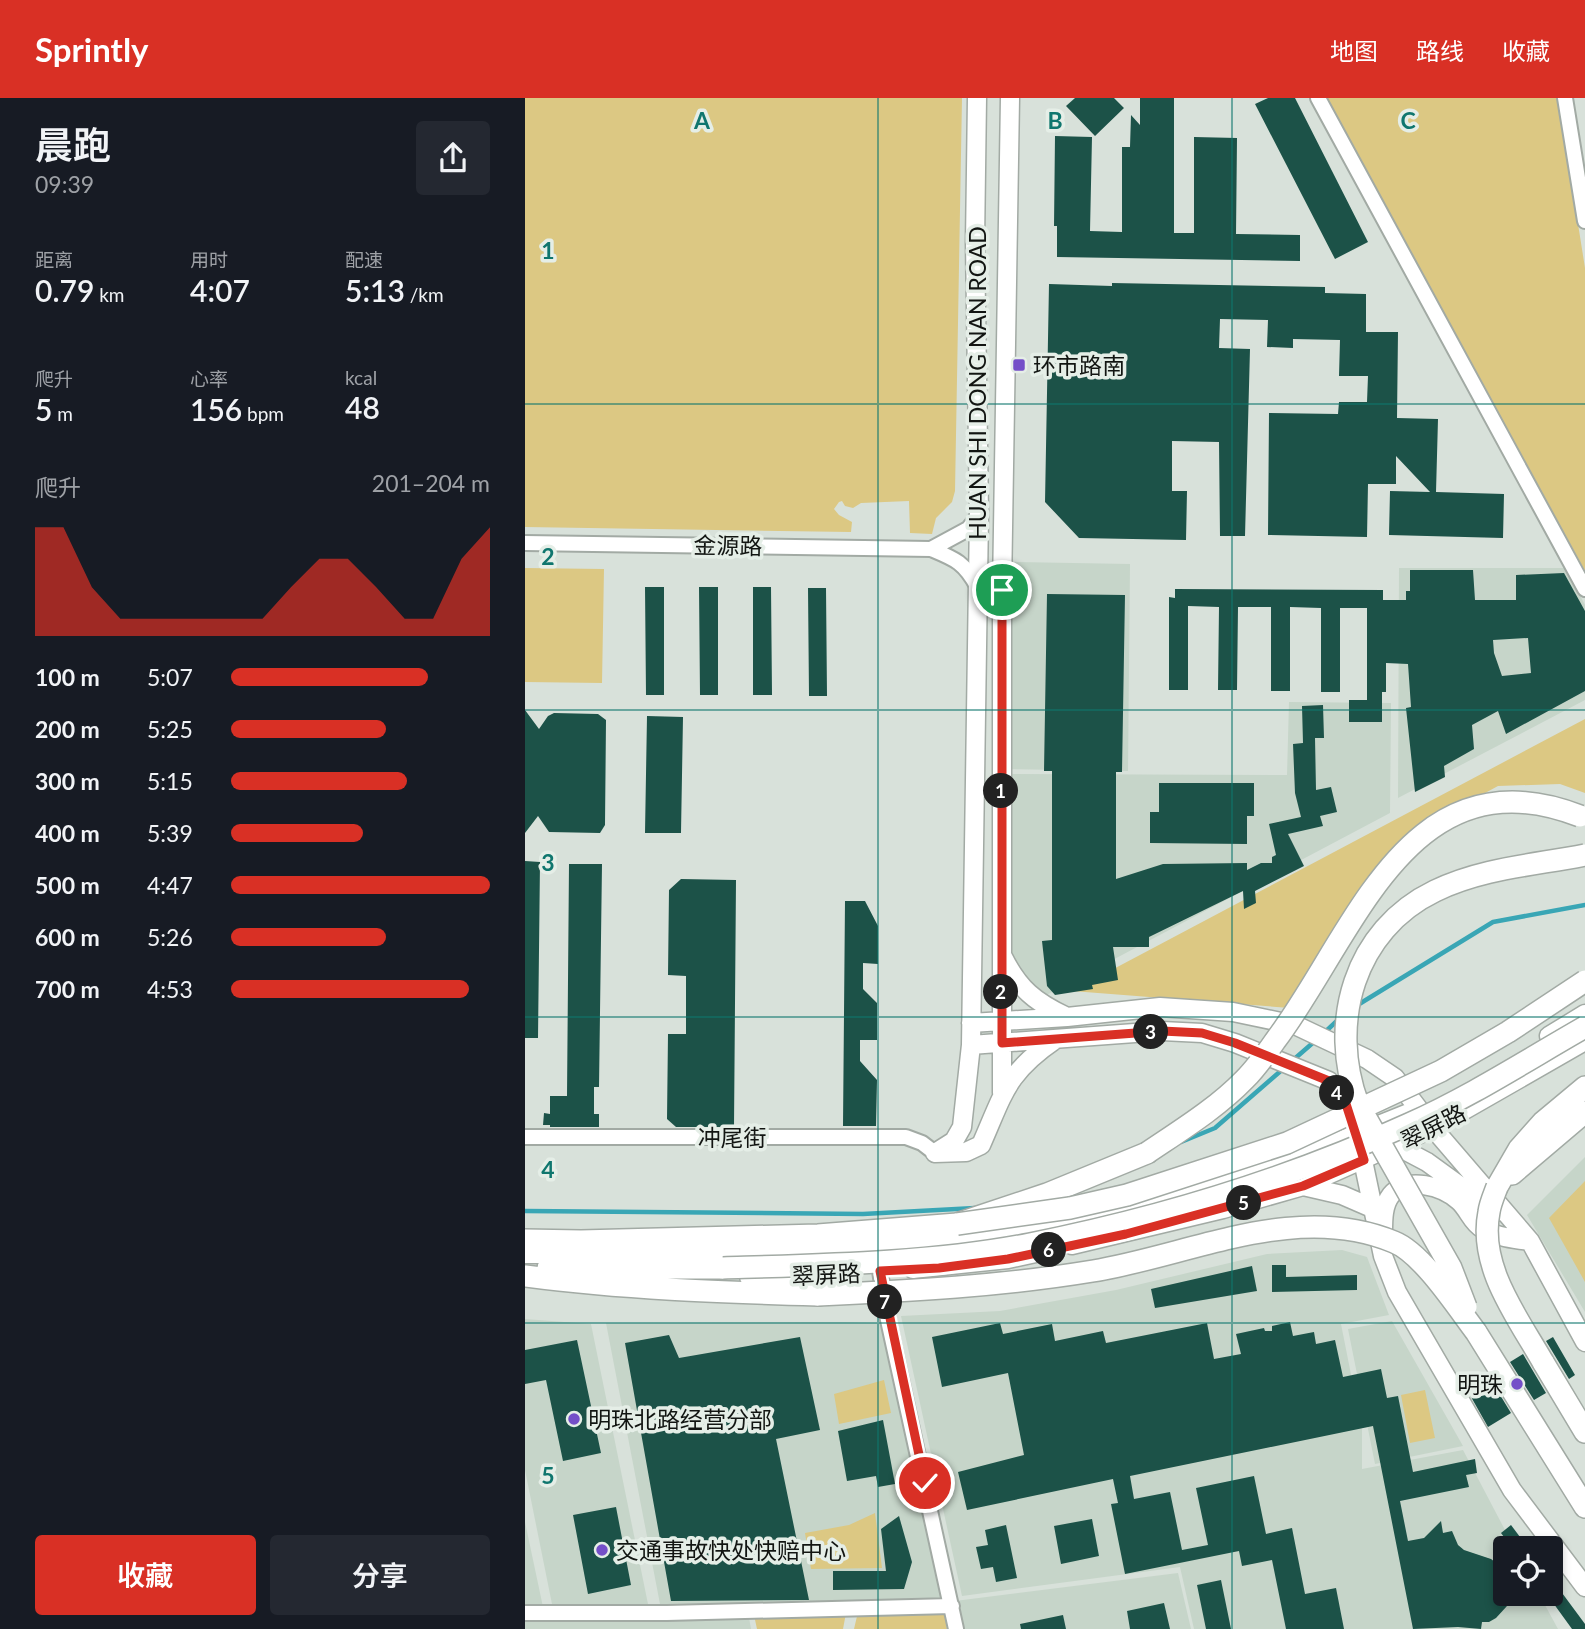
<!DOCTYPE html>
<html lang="zh">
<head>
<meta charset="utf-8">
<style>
  :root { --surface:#171b24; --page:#242831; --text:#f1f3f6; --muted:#9ea1a6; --accent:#d93025 }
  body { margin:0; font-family:Lato,"Noto Sans SC",sans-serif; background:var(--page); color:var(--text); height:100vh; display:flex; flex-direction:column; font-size:26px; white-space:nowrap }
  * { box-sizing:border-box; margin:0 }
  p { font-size:23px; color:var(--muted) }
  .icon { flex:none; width:38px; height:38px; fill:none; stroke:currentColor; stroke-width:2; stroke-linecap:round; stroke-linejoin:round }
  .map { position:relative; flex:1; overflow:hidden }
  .drawer { display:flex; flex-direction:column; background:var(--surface); width:525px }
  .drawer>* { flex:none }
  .controls { position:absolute; left:968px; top:1438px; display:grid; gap:14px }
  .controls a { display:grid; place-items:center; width:70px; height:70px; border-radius:7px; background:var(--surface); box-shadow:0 4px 10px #0003; font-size:35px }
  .pin { position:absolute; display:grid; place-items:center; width:60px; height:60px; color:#fff; margin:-30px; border:4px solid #fff; border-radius:50%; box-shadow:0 2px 7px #0007 }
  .km { position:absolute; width:35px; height:35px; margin:-18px; border-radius:50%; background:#222; color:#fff; font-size:19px; line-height:35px; text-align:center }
  .round { display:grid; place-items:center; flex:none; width:74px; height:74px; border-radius:7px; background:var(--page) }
  .overview { display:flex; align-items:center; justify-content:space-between; height:119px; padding:0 35px }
  h1 { font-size:38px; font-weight:600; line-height:52px }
  .figures { display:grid; grid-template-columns:repeat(3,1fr); gap:10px; height:119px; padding:7px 35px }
  .figures div { display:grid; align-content:center }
  .figures b { font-size:30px; font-weight:600 }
  .figures small { font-size:19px; font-weight:400 }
  .figures p { font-size:19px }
  .chart { height:196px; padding:14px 35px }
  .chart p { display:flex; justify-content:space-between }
  .chart svg { width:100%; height:126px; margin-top:7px; fill:var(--accent); opacity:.7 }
  .action { display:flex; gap:14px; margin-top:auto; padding:14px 35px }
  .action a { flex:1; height:80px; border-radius:7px; background:var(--accent); color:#fff; font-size:28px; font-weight:600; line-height:80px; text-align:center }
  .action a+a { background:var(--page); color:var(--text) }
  ul { padding:0 35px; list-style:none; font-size:23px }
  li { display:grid; grid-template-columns:112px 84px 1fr; align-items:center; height:52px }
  li i { height:18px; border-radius:9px; background:var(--accent) }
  header { display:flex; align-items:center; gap:42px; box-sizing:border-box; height:98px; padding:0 35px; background:var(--accent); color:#fff }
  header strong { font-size:33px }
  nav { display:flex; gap:38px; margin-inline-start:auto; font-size:24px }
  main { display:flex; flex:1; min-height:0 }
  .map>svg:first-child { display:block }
  .built { fill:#c6d5c9 }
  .green { fill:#dcc883 }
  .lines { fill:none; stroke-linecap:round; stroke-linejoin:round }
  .stream { stroke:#39a6b5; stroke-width:4.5 }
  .building { fill:#1c5248; fill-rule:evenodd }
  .minor-casing { stroke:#a2aaa4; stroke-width:18 }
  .major-casing { stroke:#a2aaa4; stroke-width:21 }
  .highway-casing { stroke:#a2aaa4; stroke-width:24 }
  .minor { stroke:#fff; stroke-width:14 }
  .major { stroke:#fff; stroke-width:18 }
  .highway { stroke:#fff; stroke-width:21 }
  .highway-bridge-casing { stroke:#a2aaa4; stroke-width:24; stroke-linecap:butt }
  .highway-bridge { stroke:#fff; stroke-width:21 }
  .route-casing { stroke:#fff; stroke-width:14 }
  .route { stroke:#d93025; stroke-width:9 }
  .grid { fill:none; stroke:#0f766e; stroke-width:2; stroke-opacity:0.55 }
  .poi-dot { fill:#744fc8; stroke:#e5eee7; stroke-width:2.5 }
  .labels { text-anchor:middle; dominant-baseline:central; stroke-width:7; stroke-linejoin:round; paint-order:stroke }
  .poi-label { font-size:23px; fill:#121512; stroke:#e5eee7; text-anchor:start }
  .street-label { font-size:23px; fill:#121512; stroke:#e5eee7 }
  .grid-label { font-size:23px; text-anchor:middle; font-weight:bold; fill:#0f766e; stroke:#e5eee7; stroke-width:7; stroke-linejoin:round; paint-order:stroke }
</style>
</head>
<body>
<header>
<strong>Sprintly</strong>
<nav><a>地图</a><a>路线</a><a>收藏</a></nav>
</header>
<main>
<section class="drawer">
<div class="overview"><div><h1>晨跑</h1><p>09:39</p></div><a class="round"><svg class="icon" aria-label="share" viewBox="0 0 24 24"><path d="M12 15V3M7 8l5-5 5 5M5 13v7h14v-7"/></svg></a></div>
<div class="figures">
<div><p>距离</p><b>0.79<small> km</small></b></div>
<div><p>用时</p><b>4:07</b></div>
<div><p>配速</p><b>5:13<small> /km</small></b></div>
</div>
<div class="figures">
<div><p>爬升</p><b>5<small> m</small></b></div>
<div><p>心率</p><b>156<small> bpm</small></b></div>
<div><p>kcal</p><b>48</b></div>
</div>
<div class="chart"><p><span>爬升</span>201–204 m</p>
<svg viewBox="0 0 160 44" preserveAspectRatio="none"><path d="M0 44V6L10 6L20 27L30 38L40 38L50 38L60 38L70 38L80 38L90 27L100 17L110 17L120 27L130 38L140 38L150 17L160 6V44z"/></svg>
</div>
<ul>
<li><b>100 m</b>5:07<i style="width:76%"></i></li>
<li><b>200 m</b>5:25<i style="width:60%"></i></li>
<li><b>300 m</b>5:15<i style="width:68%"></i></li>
<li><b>400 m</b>5:39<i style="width:51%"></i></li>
<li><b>500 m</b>4:47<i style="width:100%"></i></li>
<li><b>600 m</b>5:26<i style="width:60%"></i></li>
<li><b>700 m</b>4:53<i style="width:92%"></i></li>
</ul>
<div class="action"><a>收藏</a><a>分享</a></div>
</section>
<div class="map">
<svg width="1060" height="1531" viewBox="0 0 1060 1531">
  <rect width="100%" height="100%" fill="#d8e1da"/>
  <!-- built -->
  <path class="built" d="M484 464 605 466 603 673 481 671Z
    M874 470H1041L1060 507V602L873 700Z
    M764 604 866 605 865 715 514 901 479 864 481 676 762 677Z
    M1060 1059V1214L1002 1117Z
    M817 1152 842 1159 864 1217 816 1226 837 1332V1371L938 1352 990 1451H980V1496H1014L1033 1531H669L655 1469 437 1498 376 1218 475 1213 591 1192 742 1156Z
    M0 1221 66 1226 124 1511H28L0 1372Z
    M867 1223 938 1348 850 1366 823 1231Z
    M315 1224 356 1225 418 1504 135 1506 81 1225Z
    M0 1424 18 1509 0 1510Z
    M653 1475 666 1531H435L430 1503Z
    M223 1514 226 1531H0V1515Z"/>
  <!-- green -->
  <path class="green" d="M0 0H437L430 393 427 404 411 420 407 436 385 435 384 403 336 405 328 410 320 408 317 403 314 404 309 411 314 417 327 424 326 434 0 429Z
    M801 0H1033L1060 170V473Z
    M0 470 79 471 77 585 0 584Z
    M1060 621V695L1035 686 973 688 899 728 812 825 765 910 547 893Z
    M1060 1083V1184L1024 1120Z
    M359 1282 366 1315 314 1326 309 1296Z
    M900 1292 910 1340 885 1345 876 1297Z
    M350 1415 357 1470 286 1471 280 1435 324 1427Z
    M419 1512 422 1531H329L333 1514Z
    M321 1515 318 1531H232L229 1517Z"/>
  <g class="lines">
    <!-- stream -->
    <path class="stream" d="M831 908 968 824 1060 807
      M799 935 816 919
      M767 963 790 943
      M656 1044 690 1030 758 971
      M0 1113 338 1116 450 1110"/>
  </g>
  <!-- building -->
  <path class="building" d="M550 0H589L599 10 570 38 541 8Z
    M615 0H649V135H669V39L712 40 711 136 775 137V163L532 159V128H529L530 38 567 39 565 133 597 134V49H605L606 17 615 27Z
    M743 0H770L843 144 810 161 730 6Z
    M587 185 800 189V195L841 196V234H873L872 320 913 321 911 394 979 396 978 440 864 437 865 393 905 394 871 358V386H843L842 439 743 437 744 315 813 316 814 304H842L843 278H814L815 242 768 241V250L742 249 743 222 695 221 694 250 725 251 720 438H695L694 344 647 343V393H662L661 442 554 440 520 404 524 186 587 188Z
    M885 472H948L950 502H991V477L1039 475 1060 513V593L981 636 973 613 947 627 949 651 919 668 920 679 890 694 881 610 886 609 883 566 861 565V594H857V624H824V602H842V510H815V594H796V510L765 509V593H746V509H713L712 592H693L694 509 663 508V592H644V499L650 500V491L858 492V502H881V493H885ZM1003 540 1006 575 977 578 969 555 968 542Z
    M120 489H139V597H121Z
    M174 489H193V597H175Z
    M228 489H246L247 597H228Z
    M283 490H301L302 598H284Z
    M522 496 600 497 597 674H591V781L638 766 722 765V772L736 765H747V759L751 757 744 726 776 719 770 695 768 646 778 645 777 608 798 607 799 640H790L791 692 806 689 812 714 795 718 798 728 763 736 779 768 730 793 731 805 719 811 718 793 624 839V849H588L593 882 567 887 568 891 530 897 522 888 517 843 527 842V673H519Z
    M0 612 14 631 23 618 29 615 73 616 81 622 80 727 75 735 24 734 13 718 0 735Z
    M122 618 158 619 156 735H120Z
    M634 685H729V718H722V746L625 745V714H634Z
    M0 763 15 764 13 940H0Z
    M44 766H77L74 989H69V1016H74V1029H25V1027H18L19 1015 25 1016V998H42Z
    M156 781 211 782 209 1029H151L142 1021 143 936H161V878L143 877 144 792Z
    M320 803H340L353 828V866L338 865V891L352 905V942H335V963L352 982 351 1028H318Z
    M747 1167H761V1179L832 1177V1192L747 1194Z
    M727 1168 732 1193 630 1210 626 1191Z
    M765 1224 768 1238 789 1234 791 1246 810 1242 818 1279 856 1271 862 1300 873 1298 888 1374 950 1361 952 1375 941 1377 944 1389 875 1403 883 1443 899 1440 916 1423 918 1435 927 1433 933 1447 939 1452 966 1461 978 1470 980 1474V1496H985L982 1508 971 1520 964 1524H957L956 1531 933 1529 888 1531 848 1328 605 1378 609 1401 645 1394 657 1452 683 1447 671 1390 729 1378 741 1436 767 1430 780 1496 811 1490 819 1531H761L747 1462 717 1468 714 1453 600 1476 586 1406 593 1405 588 1381 442 1412 433 1374 499 1357 483 1275 417 1289 407 1239 475 1225 478 1236 527 1226 530 1243 578 1233 581 1245 682 1225 689 1261 716 1256 711 1236 739 1230 740 1233H747V1228Z
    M144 1237 154 1260 275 1239 295 1332 251 1341 284 1502 146 1503 100 1245Z
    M1028 1239 1050 1277 1044 1281 1021 1243Z
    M52 1242 76 1355 38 1363 21 1282 0 1286V1252Z
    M998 1256 1021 1295 1009 1302 985 1264Z
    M963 1277 986 1315 963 1329 941 1290Z
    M358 1322 370 1386 353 1389 351 1378 322 1383 313 1333Z
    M91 1409 106 1487 63 1496 48 1417Z
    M374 1418 387 1464 379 1491 308 1492V1473H361L356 1431Z
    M567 1421 574 1458 536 1466 529 1428Z
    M481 1427 492 1480 471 1484 468 1469 456 1471 451 1449 463 1447 460 1432Z
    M986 1427 1004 1451H988L976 1435Z
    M1026 1480 1060 1526V1531H1047L1026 1502Z
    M696 1482 706 1531H681L672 1487Z
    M639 1505 645 1531H605L602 1513Z
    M538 1517 541 1531H496L495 1526Z"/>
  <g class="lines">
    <!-- minor casing -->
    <g class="minor-casing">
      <path id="minor" d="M793 0 1060 491
        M1040 0 1060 123
        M0 445 406 451C430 461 439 464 452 488
        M406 451 443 431 454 417
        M0 1039H381L397 1045 410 1055
        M355 1173 361 1213 431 1531
        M0 1515H142L427 1508"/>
    </g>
    <!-- major casing -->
    <g class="major-casing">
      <path id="major" d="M478 859C494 891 510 904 542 919
        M446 925 542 919 635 909 708 914 770 927 842 961 870 980 908 1030 1005 1143 1060 1244
        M1024 938 1060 916
        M446 947 637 933 677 935 710 945 804 983 821 1006 828 1026
        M477 995V492L485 0
        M866 1045 902 1064 971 1114
        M836 1053 858 1158 872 1194 987 1392 1060 1489
        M410 1055 429 1043 437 1029 446 947 454 417 450 144 452 0
        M410 1055 441 1054 456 1047C479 995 481 975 531 941
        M778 1088 817 1097 847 1110
        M858 1134C858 1122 858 1107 866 1097 882 1078 918 1088 934 1103 944 1112 946 1124 958 1131 972 1139 989 1141 1005 1143
        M547 1147 698 1111 778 1088 908 1030 1060 943
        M0 1156H148L244 1154 435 1139 529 1126 665 1093 769 1061 886 1014
        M388 1171 483 1161 520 1153
        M224 1179 283 1177"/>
    </g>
    <!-- highway casing -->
    <g class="highway-casing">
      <path id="highway" d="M987 1076 1060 1014
        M972 1089 994 1051 1018 1024 1060 989
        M0 1142 56 1143 293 1137 432 1126 522 1096 622 1055
        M23 1170H198
        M0 1178C97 1191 195 1194 293 1197
        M951 1234 1060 1409
        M1018 1264 1060 1334"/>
    </g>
    <!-- minor -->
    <use href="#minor" class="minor"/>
    <!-- major -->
    <use href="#major" class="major"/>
    <!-- highway -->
    <use href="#highway" class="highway"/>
    <!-- highway-bridge casing -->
    <g class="highway-bridge-casing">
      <path id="highway-bridge" d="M622 1055C656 1032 692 1010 720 981 731 970 741 956 750 943 829 839 883 651 1055 718
        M972 1089C969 1097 965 1106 964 1114 953 1169 993 1220 1018 1264
        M432 1126 545 1110 602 1097 762 1045 916 973 983 934 1060 883
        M198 1170C297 1167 408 1165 505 1146 635 1120 763 1081 884 1026 945 999 1002 962 1060 929
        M293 1197C385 1193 477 1188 568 1173 666 1157 771 1103 869 1144 897 1155 932 1209 951 1234
        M941 1209 926 1170 833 1006C803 925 829 832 910 793 957 770 1010 767 1060 757"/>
    </g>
    <!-- highway-bridge -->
    <use href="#highway-bridge" class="highway-bridge"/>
  </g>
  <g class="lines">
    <!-- route casing -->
    <g class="route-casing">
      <path id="route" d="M400 1385 355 1173 414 1170 483 1161 601 1136 778 1088 839 1062 821 1006 804 983 710 945 677 935 637 933 477 945V492"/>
    </g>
    <!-- route -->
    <use href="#route" class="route"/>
  </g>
  <!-- grid -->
  <path class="grid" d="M353 0V1531M707 0V1531M0 306H1060M0 612H1060M0 919H1060M0 1225H1060"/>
  <!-- markers -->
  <g class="poi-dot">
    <rect x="487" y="260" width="14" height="14" rx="3.5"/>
    <circle cx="992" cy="1286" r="7"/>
    <circle cx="49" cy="1321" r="7"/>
    <circle cx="77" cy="1452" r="7"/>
  </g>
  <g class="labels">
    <!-- poi labels -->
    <g class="poi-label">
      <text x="508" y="267">环市路南</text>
      <text x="978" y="1286" text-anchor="end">明珠</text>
      <text x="63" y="1321">明珠北路经营分部</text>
      <text x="91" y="1452">交通事故快处快赔中心</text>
    </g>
    <!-- street labels -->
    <g class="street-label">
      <text transform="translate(452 285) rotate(-90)">HUAN SHI DONG NAN ROAD</text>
      <text transform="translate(203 447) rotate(1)">金源路</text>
      <text transform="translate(908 1028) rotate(-27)">翠屏路</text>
      <text x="207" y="1039">冲尾街</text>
      <text transform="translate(301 1176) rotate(-3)">翠屏路</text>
    </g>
  </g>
  <g class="grid-label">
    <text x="177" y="31">A</text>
    <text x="530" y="31">B</text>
    <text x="883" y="31">C</text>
    <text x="23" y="161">1</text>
    <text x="23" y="467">2</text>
    <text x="23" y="773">3</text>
    <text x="23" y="1080">4</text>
    <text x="23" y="1386">5</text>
  </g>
</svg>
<div class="controls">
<a><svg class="icon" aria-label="locate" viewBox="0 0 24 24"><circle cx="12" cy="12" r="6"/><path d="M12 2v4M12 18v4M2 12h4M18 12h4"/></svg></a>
</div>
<div class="pin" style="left:477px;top:492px;background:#1e9e55"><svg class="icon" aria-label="arrive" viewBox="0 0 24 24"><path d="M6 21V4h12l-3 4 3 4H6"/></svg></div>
<div class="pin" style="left:400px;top:1385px;background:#d93025"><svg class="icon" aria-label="check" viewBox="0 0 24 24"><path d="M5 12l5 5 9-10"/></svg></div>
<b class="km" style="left:476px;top:693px">1</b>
<b class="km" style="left:476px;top:894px">2</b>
<b class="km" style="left:626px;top:934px">3</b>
<b class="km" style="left:812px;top:995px">4</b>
<b class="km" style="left:719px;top:1105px">5</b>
<b class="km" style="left:524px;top:1152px">6</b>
<b class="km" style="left:360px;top:1204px">7</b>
</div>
</main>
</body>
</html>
